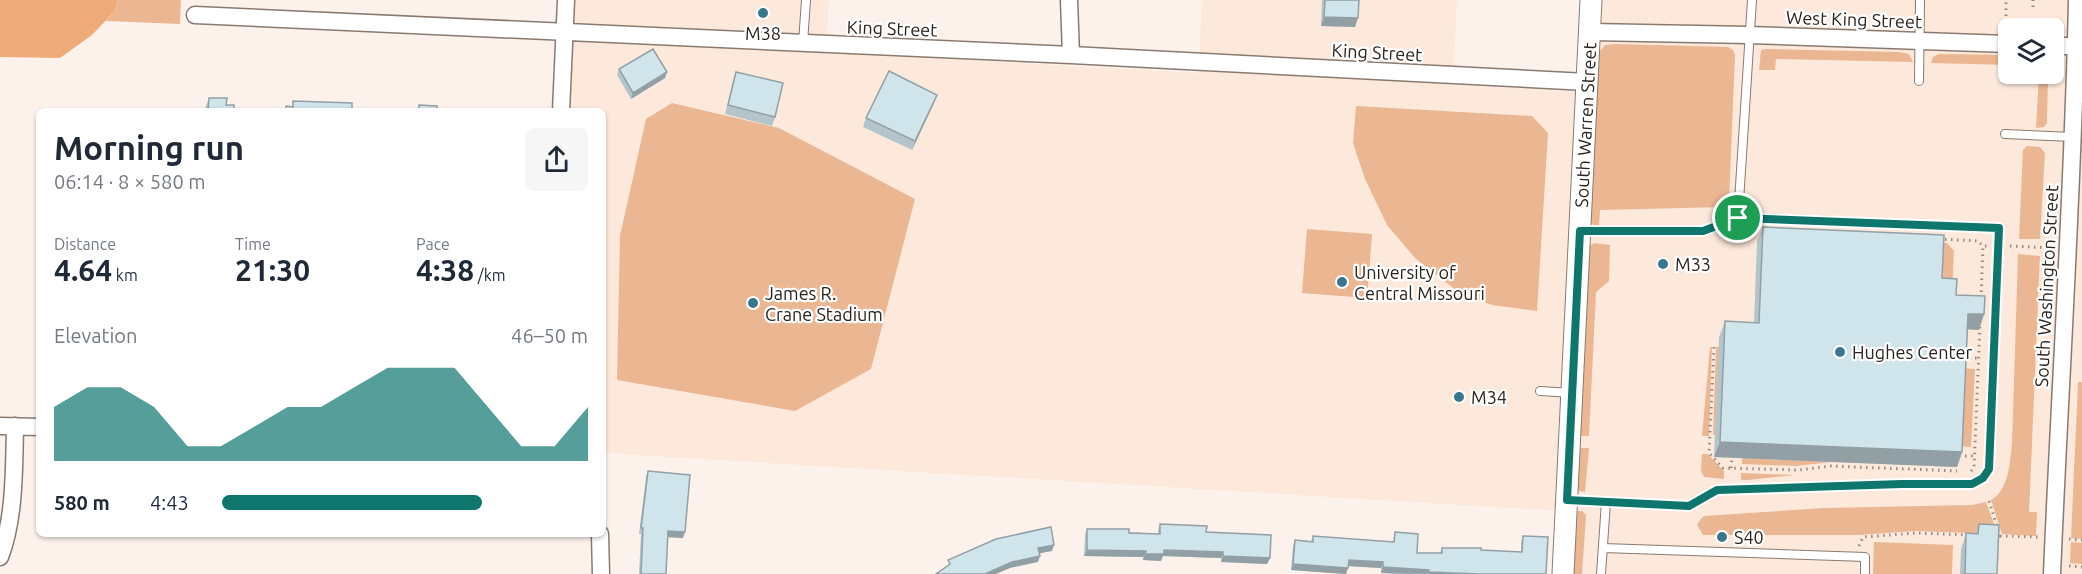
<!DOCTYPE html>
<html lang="en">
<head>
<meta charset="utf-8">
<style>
  :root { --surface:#fff; --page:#f6f6f7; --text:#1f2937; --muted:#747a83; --accent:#0f766e }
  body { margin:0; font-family:Ubuntu,sans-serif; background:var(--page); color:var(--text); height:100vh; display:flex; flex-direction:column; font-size:22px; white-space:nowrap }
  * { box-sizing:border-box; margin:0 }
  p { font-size:20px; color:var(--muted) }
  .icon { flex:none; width:33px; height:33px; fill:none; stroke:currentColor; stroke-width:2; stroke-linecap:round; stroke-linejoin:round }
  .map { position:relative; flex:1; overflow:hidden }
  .side { position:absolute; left:36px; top:108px; width:570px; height:429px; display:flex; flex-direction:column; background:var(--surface); border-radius:9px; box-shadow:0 2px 4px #0004 }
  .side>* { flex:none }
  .fabs { position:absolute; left:1998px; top:18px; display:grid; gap:12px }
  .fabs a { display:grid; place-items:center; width:66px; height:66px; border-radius:9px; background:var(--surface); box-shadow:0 2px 4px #0004; font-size:30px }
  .pin { position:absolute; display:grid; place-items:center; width:51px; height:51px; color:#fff; margin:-26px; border:3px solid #fff; border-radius:50%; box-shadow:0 2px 6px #0007 }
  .round { display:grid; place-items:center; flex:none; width:63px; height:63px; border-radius:9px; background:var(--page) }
  .summary { display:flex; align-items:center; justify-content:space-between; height:102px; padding:0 18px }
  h1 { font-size:33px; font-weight:600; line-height:45px }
  .metrics { display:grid; grid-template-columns:repeat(3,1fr); gap:9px; height:102px; padding:6px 18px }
  .metrics div { display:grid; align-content:center }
  .metrics b { font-size:30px; font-weight:600 }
  .metrics small { font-size:16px; font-weight:400 }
  .metrics p { font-size:16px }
  .chart { height:168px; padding:12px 18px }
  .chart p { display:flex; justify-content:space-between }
  .chart svg { width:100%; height:108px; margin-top:6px; fill:var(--accent); opacity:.7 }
  ul { padding:0 18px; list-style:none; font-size:20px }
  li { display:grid; grid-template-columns:96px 72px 1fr; align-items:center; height:45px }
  li i { height:15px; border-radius:8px; background:var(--accent) }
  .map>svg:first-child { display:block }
  .built { fill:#fde9dc; fill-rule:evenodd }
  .green { fill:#ebb692 }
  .forest { fill:#f0ab7b }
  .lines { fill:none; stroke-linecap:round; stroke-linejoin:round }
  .service-casing { stroke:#897a70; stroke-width:10 }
  .minor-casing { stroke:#897a70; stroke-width:19 }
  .tertiary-casing { stroke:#897a70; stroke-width:23 }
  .path { stroke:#938a84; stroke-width:3; stroke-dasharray:1.5 4.5; stroke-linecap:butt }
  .service { stroke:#fff; stroke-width:8 }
  .minor { stroke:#fff; stroke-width:16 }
  .tertiary { stroke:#fff; stroke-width:21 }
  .wall { fill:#b3c4cb }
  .shaded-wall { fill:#92a0a5 }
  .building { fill:#d0e4ec; stroke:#92a0a5; stroke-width:1.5 }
  .route-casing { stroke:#fff; stroke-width:12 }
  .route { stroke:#0f766e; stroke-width:8 }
  .poi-dot { fill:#39778c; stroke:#fff; stroke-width:2 }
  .labels { text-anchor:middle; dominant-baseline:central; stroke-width:4.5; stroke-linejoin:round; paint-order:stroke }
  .street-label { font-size:18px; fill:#2a241f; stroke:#fff }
  .poi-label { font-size:18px; fill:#2a241f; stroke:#fff; text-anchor:start }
</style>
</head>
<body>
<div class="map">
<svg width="2082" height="574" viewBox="0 0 2082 574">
  <rect width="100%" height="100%" fill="#fdf2eb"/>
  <!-- built -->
  <path class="built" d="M574 0H829L826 52 1198 73 1202 0H1457L1453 85 1595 93 1600 0H2082V574H1575L1577 512 603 453V111H570ZM2008 28H2054V74H2008Z"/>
  <!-- green -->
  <path class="green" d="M118 0H181L180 24 106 21 115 11Z
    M1615 44 1728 47 1733 50 1735 55 1729 200 1724 207 1600 210 1599 226H1594L1590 221 1599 52 1605 45Z
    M1766 49 1899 52 1909 54 1913 62 1776 59 1775 70H1759L1761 50Z
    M1939 54 2008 55V65L1931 63 1933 57Z
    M2039 76 2048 77 2047 123 2044 127 2036 128Z
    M672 103 779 128 915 199 871 369 795 411 617 380 620 236 646 119Z
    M1356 106 1532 116 1548 133 1537 311 1492 305 1457 291 1415 258 1387 225 1365 179 1353 143Z
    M2027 146 2040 147 2045 153 2040 239H2019L2023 150Z
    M1307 229 1372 234 1367 298 1302 293Z
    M1816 238 1947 243 1954 251 1952 294Z
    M1594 243 1610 245 1609 281 1596 292 1589 436H1579L1589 246Z
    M2018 254 2040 256 2029 512H2037L2036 536 2002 534 1991 500C2009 490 2010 462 2012 443Z
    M1710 347H1712L1709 436H1702Z
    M1716 347H1719L1715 435H1713Z
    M1961 368 1975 369 1971 447 1957 446Z
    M2078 382H2082V539L2071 538Z
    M1578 448H1589L1585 492 1579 491 1577 487Z
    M1702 454H1708L1724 471V479L1704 477 1701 471Z
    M1742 458 1831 462 1796 466 1742 464Z
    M1741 473 1795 475 1748 480H1741Z
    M1986 502 1997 532 1995 534 1915 531 1859 535H1703L1697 525 1700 520 1704 516 1824 508 1972 505Z
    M1578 511H1582L1586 515 1582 574H1572L1576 513Z
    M1874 542 1953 545 1952 574H1873Z
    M2071 542 2082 543V564L2070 563Z"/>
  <!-- forest -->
  <path class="forest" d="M0 0H118L115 11 92 35 60 58 0 57Z"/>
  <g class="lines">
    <!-- service casing -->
    <g class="service-casing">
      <path id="service" d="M803 43 806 0
        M1919 81 1920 0
        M2005 134 2073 137
        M1580 231H1703L1738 217
        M1540 391 1572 393
        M1568 500 1689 506 1717 490 1902 484H1972L1983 478 1989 469 1999 228 1738 217 1752 0
        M1603 548 1865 557V574
        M1601 574 1606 502"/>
    </g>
    <!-- minor casing -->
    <g class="minor-casing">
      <path id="minor" d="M1069 0 1071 55
        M195 15 1071 55 1587 82
        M1590 32 1749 35 2008 44
        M2054 46H2076
        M561 111 566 0
        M0 426 39 427
        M600 534 601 574
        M0 557C15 518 14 468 15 426
        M2052 574C2060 383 2073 192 2077 0"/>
    </g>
    <!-- tertiary casing -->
    <g class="tertiary-casing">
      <path id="tertiary" d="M1563 574 1591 0"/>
    </g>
    <!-- path -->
    <path class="path" d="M2033 7V0
      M2006 28V0
      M1939 239 1978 241 1983 246H1988
      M2010 246 2054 248
      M1981 298 1983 246
      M1714 347 1709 453 1723 468 1799 470 1831 466 1957 471
      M1963 358H1978
      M1959 456H1973
      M1731 468 1732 458
      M1971 471 1974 468 1980 325
      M1989 501 2000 536H1997
      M2000 536 2039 537
      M2069 539 2082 540
      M1859 546 1863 537 1916 533 1969 535
      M2069 566 2082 567"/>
    <!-- service -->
    <use href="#service" class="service"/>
    <!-- minor -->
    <use href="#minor" class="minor"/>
    <!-- tertiary -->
    <use href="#tertiary" class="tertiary"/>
  </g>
  <!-- wall -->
  <path class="wall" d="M1322 0H1359L1355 27 1321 26Z
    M619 69 665 78 631 99 617 75Z
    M736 72 775 117 772 126 725 114 733 81Z
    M209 98 234 109 247 111H204Z
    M934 103 912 150 863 127 866 118Z
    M1763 227 1942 278 1956 295 1984 314 1979 330 1967 329 1962 452 1957 467 1714 457 1719 337 1725 321 1754 323 1757 242Z
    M648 471 683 538 667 537 666 574H639L641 534H639L646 477Z
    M1160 524 1206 532 1270 558 1267 564 1221 562V558L1163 556 1161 561 1143 560V557L1084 556 1085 535 1087 529 1158 534V530Z
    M1979 524 1997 574H1960L1961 549 1966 533 1975 534Z
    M1395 532 1417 553H1440L1442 548 1521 552V542L1523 536 1546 574H1395L1381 573V568L1348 566 1346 574 1291 570 1293 546 1295 540 1311 541 1313 536 1393 542Z"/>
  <!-- shaded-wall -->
  <path class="shaded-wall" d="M1324 17 1358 18 1355 27 1321 26Z
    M667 72 665 78 631 99 633 93Z
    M937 95 934 103 912 150 915 141Z
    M1968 314H1984L1979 330 1962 329Z
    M1720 442 1962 452 1957 467 1714 457Z
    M668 531 685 532 683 538 666 537Z
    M1054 545 1052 551 1036 554 1038 548Z
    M1087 550 1146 551 1143 557 1084 556Z
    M1164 550 1223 552 1221 558 1163 556 1161 561 1143 560 1145 554Z
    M1040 556 1038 562 1010 568 996 574H985L1012 562Z
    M1223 556 1270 558 1267 564 1221 562Z
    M1349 560 1383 562 1381 568 1346 566Z
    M1293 564 1348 568 1346 574 1291 570Z
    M1383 567 1429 570 1427 574 1381 573Z
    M1429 572 1479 574H1428Z"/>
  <!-- building -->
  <path class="building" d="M1325 0H1359L1358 18 1324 17Z
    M653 49 667 72 633 93 619 69Z
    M889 71 937 95 915 141 866 118Z
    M736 72 783 83 775 117 728 105Z
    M209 98H227L226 105H234V109H247V111H208Z
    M293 101 352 103V109L359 110V111H286V106L293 107Z
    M419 105 437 106V111H419Z
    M1763 227 1944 235 1942 278 1957 279 1956 295 1985 296 1984 314H1968L1962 452 1720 442 1725 321 1759 323Z
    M648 471 690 475 685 532 668 531 666 574H641L643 528H641Z
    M1160 524 1207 526 1206 532 1271 535 1270 558 1223 556V552L1164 550V554H1145L1146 551 1087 550V529H1129V533L1160 534Z
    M1979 524 1999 525 1997 574H1965L1966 533 1978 534Z
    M1051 527 1054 545 1038 548 1040 556 1012 562 985 574H936L950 564 948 560 996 539Z
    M1395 532 1418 534 1417 553H1442V548H1481V550L1522 552 1523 536 1548 537 1546 574H1479L1429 572V570L1383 567V562L1349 560 1348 568 1293 564 1295 540 1313 542V536L1394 542Z"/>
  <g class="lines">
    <!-- route casing -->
    <g class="route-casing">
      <path id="route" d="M1738 218 1999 228 1989 469 1983 478 1972 484H1902L1717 490 1689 506 1567 500 1580 231H1703Z"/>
    </g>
    <!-- route -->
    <use href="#route" class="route"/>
  </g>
  <!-- markers -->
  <g class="poi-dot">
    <circle cx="763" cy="13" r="6"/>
    <circle cx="1663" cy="264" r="6"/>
    <circle cx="1342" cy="282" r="6"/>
    <circle cx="753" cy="303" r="6"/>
    <circle cx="1840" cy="352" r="6"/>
    <circle cx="1459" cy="397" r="6"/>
    <circle cx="1722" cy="537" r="6"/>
  </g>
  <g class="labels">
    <!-- street labels -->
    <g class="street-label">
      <text transform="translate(1854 19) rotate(2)">West King Street</text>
      <text transform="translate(892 28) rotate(2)">King Street</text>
      <text transform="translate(1377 52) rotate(3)">King Street</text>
      <text transform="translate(1585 125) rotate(-87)">South Warren Street</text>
      <text transform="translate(2046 286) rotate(-87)">South Washington Street</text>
    </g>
    <!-- poi labels -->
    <g class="poi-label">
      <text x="763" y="33" text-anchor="middle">M38</text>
      <text x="1675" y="264">M33</text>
      <text x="1354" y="272">University of<tspan x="1354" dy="21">Central Missouri</tspan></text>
      <text x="765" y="293">James R.<tspan x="765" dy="21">Crane Stadium</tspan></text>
      <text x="1852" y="352">Hughes Center</text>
      <text x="1471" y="397">M34</text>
      <text x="1734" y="537">S40</text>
    </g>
  </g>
</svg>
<div class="fabs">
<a><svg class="icon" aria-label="layers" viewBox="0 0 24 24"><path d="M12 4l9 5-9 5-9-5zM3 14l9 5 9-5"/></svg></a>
</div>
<div class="pin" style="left:1738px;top:218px;background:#1e9e55"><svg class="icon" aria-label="arrive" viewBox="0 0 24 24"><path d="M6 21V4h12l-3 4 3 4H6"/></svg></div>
<section class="side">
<div class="summary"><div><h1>Morning run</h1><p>06:14 · 8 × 580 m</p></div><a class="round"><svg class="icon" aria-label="share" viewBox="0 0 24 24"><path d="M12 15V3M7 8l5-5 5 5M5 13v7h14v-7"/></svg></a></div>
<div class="metrics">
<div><p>Distance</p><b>4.64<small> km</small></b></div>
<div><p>Time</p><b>21:30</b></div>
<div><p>Pace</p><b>4:38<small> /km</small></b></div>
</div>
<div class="chart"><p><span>Elevation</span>46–50 m</p>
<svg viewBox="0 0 160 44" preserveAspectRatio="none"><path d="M0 44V22L10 14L20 14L30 22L40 38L50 38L60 30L70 22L80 22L90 14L100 6L110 6L120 6L130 22L140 38L150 38L160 22V44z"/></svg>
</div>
<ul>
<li><b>580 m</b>4:43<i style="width:71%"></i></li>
</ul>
</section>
</div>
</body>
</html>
